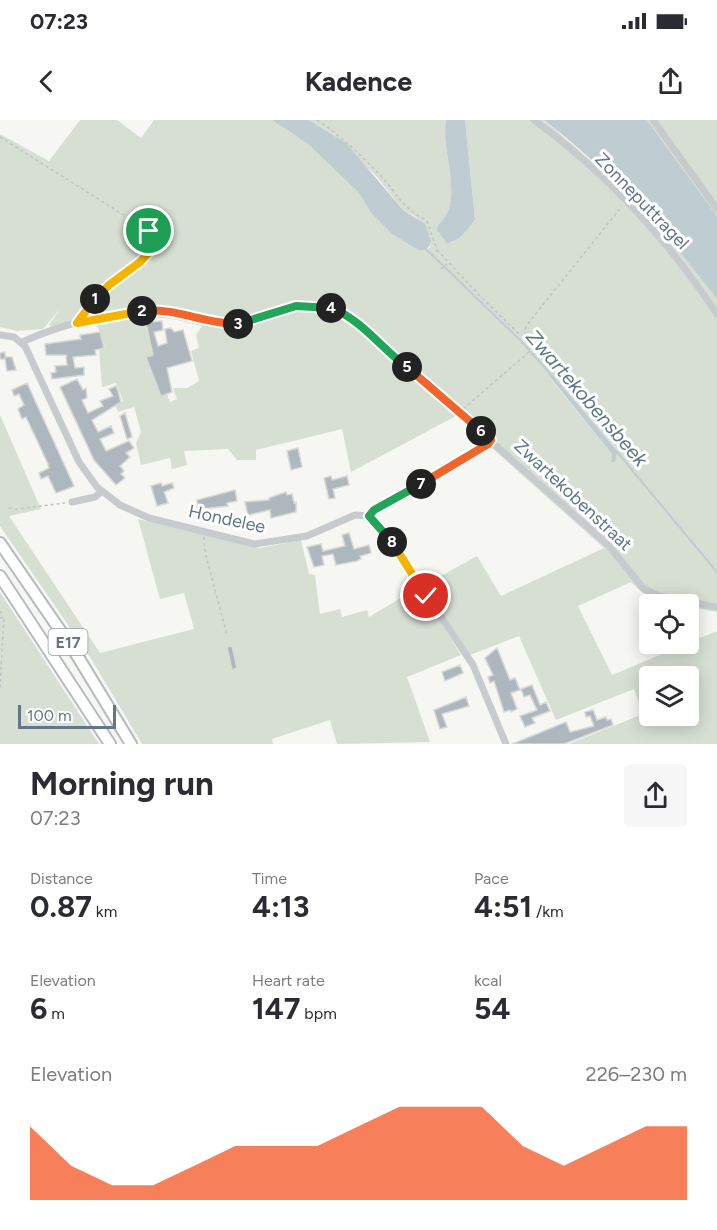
<!DOCTYPE html>
<html lang="en">
<head>
<meta charset="utf-8">
<style>
  :root { --surface:#fff; --page:#f7f7f7; --text:#2b2b33; --muted:#7c7c81; --accent:#f54a13 }
  body { margin:0; font-family:Figtree,sans-serif; background:var(--page); color:var(--text); height:100vh; display:flex; flex-direction:column; font-size:22px; white-space:nowrap }
  * { box-sizing:border-box; margin:0 }
  p { font-size:20px; color:var(--muted) }
  .icon { flex:none; width:33px; height:33px; fill:none; stroke:currentColor; stroke-width:2; stroke-linecap:round; stroke-linejoin:round }
  .map { position:relative; height:624px; overflow:hidden }
  .drawer { display:flex; flex-direction:column; background:var(--surface); flex:1 }
  .drawer>* { flex:none }
  .tools { position:absolute; left:639px; top:474px; display:grid; gap:12px }
  .tools a { display:grid; place-items:center; width:60px; height:60px; border-radius:6px; background:var(--surface); box-shadow:0 3px 15px #0003; font-size:30px }
  .scale { position:absolute; left:18px; bottom:15px; width:98px; box-sizing:border-box; padding-left:6px; border:3px solid #627687; border-top:0; font-size:16px; line-height:21px; white-space:nowrap; color:#627687; -webkit-text-stroke:4px #fff; paint-order:stroke }
  .pin { position:absolute; display:grid; place-items:center; width:51px; height:51px; color:#fff; margin:-26px; border:3px solid #fff; border-radius:50%; box-shadow:0 2px 6px #0007 }
  .km { position:absolute; width:30px; height:30px; margin:-15px; border-radius:50%; background:#222; color:#fff; font-size:16px; line-height:30px; text-align:center }
  .round { display:grid; place-items:center; flex:none; width:63px; height:63px; border-radius:6px; background:var(--page) }
  .head { display:flex; align-items:center; justify-content:space-between; height:102px; padding:0 30px }
  h1 { font-size:33px; font-weight:700; line-height:45px }
  .metrics { display:grid; grid-template-columns:repeat(3,1fr); gap:9px; height:102px; padding:6px 30px }
  .metrics div { display:grid; align-content:center }
  .metrics b { font-size:30px; font-weight:700 }
  .metrics small { font-size:16px; font-weight:400 }
  .metrics p { font-size:16px }
  .chart { height:168px; padding:12px 30px }
  .chart p { display:flex; justify-content:space-between }
  .chart svg { width:100%; height:108px; margin-top:6px; fill:var(--accent); opacity:.7 }
  .status { display:flex; justify-content:space-between; align-items:center; height:42px; padding:0 30px; background:var(--surface); direction:ltr }
  .status svg { height:16px; fill:currentColor }
  header { display:flex; justify-content:space-between; align-items:center; height:78px; padding:0 30px; background:var(--surface); font-size:27px; font-weight:700 }
  .map>svg:first-child { display:block }
  .green { fill:#d7dfd3; fill-rule:evenodd }
  .water { fill:#bfccd1 }
  .lines { fill:none; stroke-linecap:round; stroke-linejoin:round }
  .stream { stroke:#bfccd1; stroke-width:2 }
  .building { fill:#aeb7bd; stroke:#d8d8d5; stroke-width:1.5 }
  .highway-casing { stroke:#b7bbbe; stroke-width:14 }
  .path { stroke:#c0c2c4; stroke-width:1.5; stroke-dasharray:3 3; stroke-linecap:butt }
  .minor { stroke:#c8cbce; stroke-width:7 }
  .highway { stroke:#fff; stroke-width:10 }
  .split-1-casing { stroke:#fff; stroke-width:12 }
  .split-2-casing { stroke:#fff; stroke-width:12 }
  .split-3-casing { stroke:#fff; stroke-width:12 }
  .split-4-casing { stroke:#fff; stroke-width:12 }
  .split-5-casing { stroke:#fff; stroke-width:12 }
  .split-6-casing { stroke:#fff; stroke-width:12 }
  .split-7-casing { stroke:#fff; stroke-width:12 }
  .split-8-casing { stroke:#fff; stroke-width:12 }
  .split-9-casing { stroke:#fff; stroke-width:12 }
  .split-1 { stroke:#f5b400; stroke-width:8 }
  .split-2 { stroke:#f5b400; stroke-width:8 }
  .split-3 { stroke:#f0652b; stroke-width:8 }
  .split-4 { stroke:#22a559; stroke-width:8 }
  .split-5 { stroke:#22a559; stroke-width:8 }
  .split-6 { stroke:#f0652b; stroke-width:8 }
  .split-7 { stroke:#f0652b; stroke-width:8 }
  .split-8 { stroke:#22a559; stroke-width:8 }
  .split-9 { stroke:#f5b400; stroke-width:8 }
  .labels { text-anchor:middle; dominant-baseline:central; stroke-width:6; stroke-linejoin:round; paint-order:stroke }
  .shield { fill:#fff; stroke:#919fab; stroke-width:1.5 }
  .shield-label { font-size:16px; font-weight:bold; fill:#627687 }
  .street-label { font-size:18px; fill:#627687; stroke:#fff }
  .water-label { font-size:20px; font-style:italic; fill:#5e7983; stroke:#fff }
</style>
</head>
<body>
<div class="status"><b>07:23</b><svg viewBox="0 0 49 12"><path d="M0 12V9h3v3zM5 12V6h3v6zM10 12V3h3v9zM15 12V0h3v12zM26 1h20v11H26zM47 4h2v5h-2z"/></svg></div>
<header><svg class="icon" aria-label="back" viewBox="0 0 24 24"><path d="M15 5l-7 7 7 7"/></svg>Kadence<svg class="icon" aria-label="share" viewBox="0 0 24 24"><path d="M12 15V3M7 8l5-5 5 5M5 13v7h14v-7"/></svg></header>
<div class="map">
<svg width="717" height="624" viewBox="0 0 717 624">
  <rect width="100%" height="100%" fill="#f6f6f2"/>
  <!-- green -->
  <path class="green" d="M80 0H117L141 18 154 0H272L308 24 359 73 371 93 392 114 418 130H427L430 127 416 97 403 90 377 57 335 16 309 0H446C440 32 466 80 438 105L452 123 475 100 465 0H544L610 57 686 137 717 179V492L689 487 688 484C665 484 647 480 631 462L578 486 612 555 717 511V624H569L643 594 634 569 556 600 519 516 470 535 425 465 477 436 501 476 604 428 456 296 351 352 342 309 256 330V340H237L228 329 184 331 187 345 172 349 170 338 141 345 136 323 141 312 134 287 118 292 115 285 123 281 116 263 102 267 99 230 105 228C101 214 97 200 85 194L82 197 55 210 49 205 60 189 43 209 17 211 0 207V14L49 41ZM143 196 173 199 202 206 196 215 199 228 191 231 199 261 187 268H173L177 279 170 282 167 274 161 276 150 242H147L146 237 153 235ZM551 254 617 331 611 341 612 334 549 257ZM650 556H688V596H650Z
    M647 0H717V96Z
    M0 295 41 389 9 396 100 533 194 509 184 473 160 479 138 399 260 428 301 420 309 454 315 455 320 494 340 489 342 497 367 490 369 497 419 467 461 535 407 557 430 622 337 624 330 600 272 619 273 624H142L90 537 0 406Z
    M0 472 99 624H0Z"/>
  <!-- water -->
  <path class="water" d="M272 0H309L346 23 403 90 425 104 431 121 427 130H418L392 114 371 93 359 73 308 24Z
    M446 0H465L475 100C468 108 459 122 447 123L437 110 438 105C466 80 440 32 446 0Z
    M544 0H647L717 96V179C667 113 610 51 544 0Z
    M552 254 617 331 615 342H611L612 334 549 256Z"/>
  <g class="lines">
    <!-- stream -->
    <path class="stream" d="M427 130 520 220 553 257
      M617 332 717 452"/>
  </g>
  <!-- building -->
  <path class="building" d="M150 199 151 202 162 201 163 210 154 212 158 226 167 223 165 209 171 208 174 212 183 210 192 241 167 248 172 272 161 276 146 237 153 235 146 203Z
    M100 212 104 228 95 230 96 235 73 237 75 248 84 247V255L52 259 51 253 56 252 55 246 67 245 66 235H46L45 224 81 219 80 215Z
    M5 232V237H12L16 250 7 251 5 239H0V233Z
    M77 259 83 270 86 268 87 278 82 280 88 293 103 286 100 281 113 276 109 269 116 266 118 271 121 282 92 300 98 312 111 306 114 313 100 319 106 331 129 321 134 328 126 333 130 337 120 346 124 351 121 354 125 358 116 365 94 340 60 267Z
    M27 263 74 366 67 369 56 373 48 356 41 359 39 353 49 348 48 344 26 297 22 299 18 289 24 285 19 274 14 276 12 270Z
    M125 293 132 317 127 319 120 296Z
    M298 328 302 347 291 350 287 331Z
    M331 356 332 360 347 356 349 365 333 369 335 378 329 379 324 358Z
    M161 363 162 366 172 363 174 368 164 372 168 383 157 386 151 366Z
    M235 370 237 381 227 383 228 386 201 389 202 395 196 396 194 388 198 387 197 380Z
    M286 372 287 375 292 374 294 383 296 382V392L271 398 270 390 248 395 245 382 269 380V378Z
    M349 413 354 429 369 425 371 433 360 436 361 439 357 441 336 445 333 434 322 436 324 445 314 447 307 427 321 424 323 431 345 426 342 415Z
    M232 526 237 548 232 550 227 527Z
    M497 528 510 560 515 558 520 570 511 573 517 589 511 592 510 590 504 592 494 561 490 563 488 557 493 555 485 538Z
    M460 545 463 553 445 561 442 552Z
    M532 565 540 585 546 582 550 591 532 598 535 603 525 607 520 596 537 590 530 575 524 577 521 569Z
    M466 577 469 586 442 594 447 607 440 609 434 590Z
    M593 590 597 600 606 597 607 600 611 599 613 605 564 624H512L566 602 570 612 594 606 590 596 586 597 585 592Z"/>
  <g class="lines">
    <!-- highway casing -->
    <g class="highway-casing">
      <path id="highway" d="M0 423 75 532 131 624
        M0 456 110 624"/>
    </g>
    <!-- path -->
    <path class="path" d="M317 0C341 16 361 35 381 56 400 77 399 85 427 101L437 130 431 137
      M0 17 149 111 155 120C149 146 101 164 85 193
      M437 130 483 179 517 212 533 222 528 233 463 289
      M441 149 447 144
      M525 215 526 206 622 86
      M9 388 17 389 65 383
      M374 390 486 325
      M204 417 205 432 227 515
      M0 491 3 496
      M0 498 4 497 0 568"/>
    <!-- minor -->
    <path class="minor" d="M534 0C605 52 668 120 717 194
      M653 0 717 89
      M0 215 14 217 25 226 79 342 97 367 120 385 149 398 254 424 307 416 355 395 369 396 387 415 473 545 506 624
      M22 222C58 206 120 187 160 191 185 194 210 206 236 204 286 201 300 166 354 200L608 425 644 469 659 476 717 487
      M72 382 95 377 102 371"/>
    <!-- highway -->
    <use href="#highway" class="highway"/>
  </g>
  <g class="lines">
    <!-- split-1 casing -->
    <g class="split-1-casing">
      <path id="split-1" d="M95 179 109 165 140 142 153 128 155 120 149 111"/>
    </g>
    <!-- split-2 casing -->
    <g class="split-2-casing">
      <path id="split-2" d="M95 179 77 203 142 191"/>
    </g>
    <!-- split-3 casing -->
    <g class="split-3-casing">
      <path id="split-3" d="M142 191C174 187 205 204 238 204"/>
    </g>
    <!-- split-4 casing -->
    <g class="split-4-casing">
      <path id="split-4" d="M238 204 296 186 331 188"/>
    </g>
    <!-- split-5 casing -->
    <g class="split-5-casing">
      <path id="split-5" d="M331 188C361 199 382 229 407 247"/>
    </g>
    <!-- split-6 casing -->
    <g class="split-6-casing">
      <path id="split-6" d="M407 247 481 311"/>
    </g>
    <!-- split-7 casing -->
    <g class="split-7-casing">
      <path id="split-7" d="M421 364 488 324 491 320 481 311"/>
    </g>
    <!-- split-8 casing -->
    <g class="split-8-casing">
      <path id="split-8" d="M392 422 369 396 374 390 421 364"/>
    </g>
    <!-- split-9 casing -->
    <g class="split-9-casing">
      <path id="split-9" d="M392 422 426 476"/>
    </g>
    <!-- split-1 -->
    <use href="#split-1" class="split-1"/>
    <!-- split-2 -->
    <use href="#split-2" class="split-2"/>
    <!-- split-3 -->
    <use href="#split-3" class="split-3"/>
    <!-- split-4 -->
    <use href="#split-4" class="split-4"/>
    <!-- split-5 -->
    <use href="#split-5" class="split-5"/>
    <!-- split-6 -->
    <use href="#split-6" class="split-6"/>
    <!-- split-7 -->
    <use href="#split-7" class="split-7"/>
    <!-- split-8 -->
    <use href="#split-8" class="split-8"/>
    <!-- split-9 -->
    <use href="#split-9" class="split-9"/>
  </g>
  <g class="labels">
    <!-- shield labels -->
    <rect class="shield" x="48.5" y="509" width="39" height="26" rx="4.5"/>
    <g class="shield-label">
      <text x="68" y="522">E17</text>
    </g>
    <!-- street labels -->
    <g class="street-label">
      <text transform="translate(642 81) rotate(46)">Zonneputtragel</text>
      <text transform="translate(573 375) rotate(43)">Zwartekobenstraat</text>
      <text transform="translate(227 399) rotate(12)">Hondelee</text>
    </g>
    <!-- water labels -->
    <g class="water-label">
      <text transform="translate(587 278) rotate(49)">Zwartekobensbeek</text>
    </g>
  </g>
</svg>
<div class="tools">
<a><svg class="icon" aria-label="locate" viewBox="0 0 24 24"><circle cx="12" cy="12" r="6"/><path d="M12 2v4M12 18v4M2 12h4M18 12h4"/></svg></a>
<a><svg class="icon" aria-label="layers" viewBox="0 0 24 24"><path d="M12 4l9 5-9 5-9-5zM3 14l9 5 9-5"/></svg></a>
</div>
<div class="scale">100 m</div>
<div class="pin" style="left:149px;top:111px;background:#1e9e55"><svg class="icon" aria-label="arrive" viewBox="0 0 24 24"><path d="M6 21V4h12l-3 4 3 4H6"/></svg></div>
<div class="pin" style="left:426px;top:476px;background:#d93025"><svg class="icon" aria-label="check" viewBox="0 0 24 24"><path d="M5 12l5 5 9-10"/></svg></div>
<b class="km" style="left:95px;top:179px">1</b>
<b class="km" style="left:142px;top:191px">2</b>
<b class="km" style="left:238px;top:204px">3</b>
<b class="km" style="left:331px;top:188px">4</b>
<b class="km" style="left:407px;top:247px">5</b>
<b class="km" style="left:481px;top:311px">6</b>
<b class="km" style="left:421px;top:364px">7</b>
<b class="km" style="left:392px;top:422px">8</b>
</div>
<section class="drawer">
<div class="head"><div><h1>Morning run</h1><p>07:23</p></div><a class="round"><svg class="icon" aria-label="share" viewBox="0 0 24 24"><path d="M12 15V3M7 8l5-5 5 5M5 13v7h14v-7"/></svg></a></div>
<div class="metrics">
<div><p>Distance</p><b>0.87<small> km</small></b></div>
<div><p>Time</p><b>4:13</b></div>
<div><p>Pace</p><b>4:51<small> /km</small></b></div>
</div>
<div class="metrics">
<div><p>Elevation</p><b>6<small> m</small></b></div>
<div><p>Heart rate</p><b>147<small> bpm</small></b></div>
<div><p>kcal</p><b>54</b></div>
</div>
<div class="chart"><p><span>Elevation</span>226–230 m</p>
<svg viewBox="0 0 160 44" preserveAspectRatio="none"><path d="M0 44V14L10 30L20 38L30 38L40 30L50 22L60 22L70 22L80 14L90 6L100 6L110 6L120 22L130 30L140 22L150 14L160 14V44z"/></svg>
</div>
</section>
</body>
</html>
